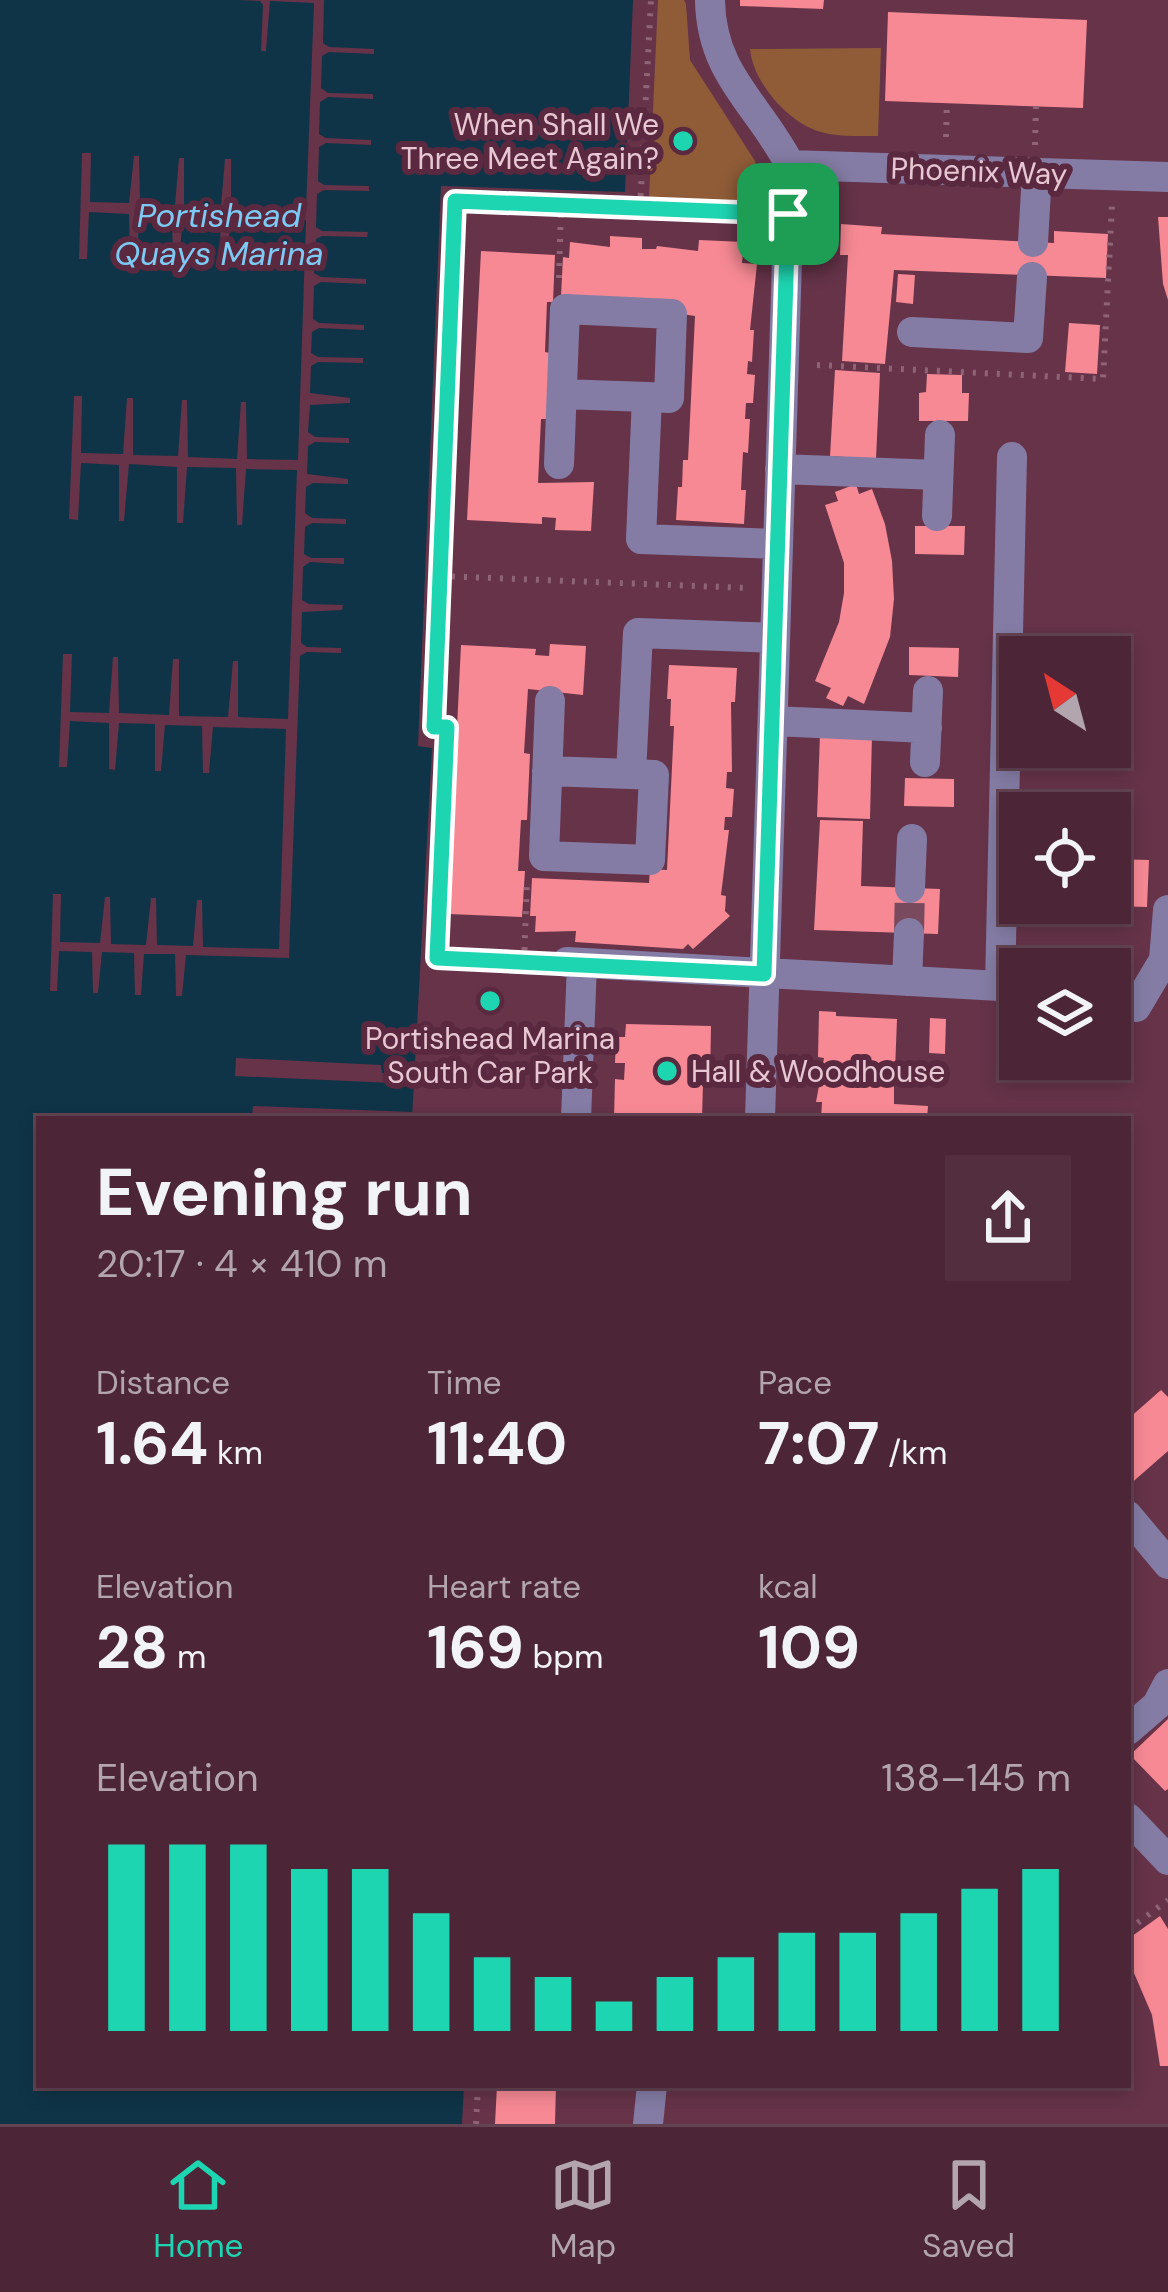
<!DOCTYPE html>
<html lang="en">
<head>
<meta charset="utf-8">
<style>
  :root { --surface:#4c2637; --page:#532e3f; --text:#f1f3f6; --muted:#b2a5ad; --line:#634352; --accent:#1ed5b1 }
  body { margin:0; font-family:"DM Sans",sans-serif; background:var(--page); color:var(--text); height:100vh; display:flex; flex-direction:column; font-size:45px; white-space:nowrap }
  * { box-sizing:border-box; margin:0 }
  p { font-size:39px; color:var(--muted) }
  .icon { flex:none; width:66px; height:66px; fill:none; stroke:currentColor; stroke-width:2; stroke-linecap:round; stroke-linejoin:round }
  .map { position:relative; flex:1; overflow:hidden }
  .drawer { position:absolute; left:36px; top:1116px; width:1095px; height:972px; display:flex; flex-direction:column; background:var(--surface); border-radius:0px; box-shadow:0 6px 18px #0003,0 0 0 3px var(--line) }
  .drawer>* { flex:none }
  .needle { width:78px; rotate:324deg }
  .buttons { position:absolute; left:999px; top:636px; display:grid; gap:24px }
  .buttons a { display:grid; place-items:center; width:132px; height:132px; border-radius:0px; background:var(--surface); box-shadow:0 6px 18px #0003,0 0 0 3px var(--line); font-size:60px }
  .pin { position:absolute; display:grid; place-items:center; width:102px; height:102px; color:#fff; margin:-51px; border-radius:24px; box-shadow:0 6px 18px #0006 }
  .round { display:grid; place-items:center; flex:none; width:126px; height:126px; border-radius:0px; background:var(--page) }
  .head { display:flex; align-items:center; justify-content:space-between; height:204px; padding:0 60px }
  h1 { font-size:66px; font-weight:700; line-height:90px }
  .stats { display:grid; grid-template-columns:repeat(3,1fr); gap:18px; height:204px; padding:12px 60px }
  .stats div { display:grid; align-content:center }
  .stats b { font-size:60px; font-weight:700 }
  .stats small { font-size:33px; font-weight:400 }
  .stats p { font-size:33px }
  .chart { height:336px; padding:24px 60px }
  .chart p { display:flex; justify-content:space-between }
  .chart svg { width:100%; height:216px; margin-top:12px; stroke:var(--accent); stroke-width:6 }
  .tabs { display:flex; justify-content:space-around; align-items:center; height:168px; border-top:3px solid var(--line); background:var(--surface); font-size:33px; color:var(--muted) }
  .tabs a { display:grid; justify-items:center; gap:6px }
  .tabs .on { color:var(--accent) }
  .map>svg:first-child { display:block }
  .green { fill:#905c38 }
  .water { fill:#0f3447 }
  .pier { fill:#663349 }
  .building { fill:#f68994 }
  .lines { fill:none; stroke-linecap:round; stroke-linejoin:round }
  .minor-tunnel { stroke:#79495e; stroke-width:30; stroke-dasharray:30 15; stroke-linecap:butt }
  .path { stroke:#906376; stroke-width:6; stroke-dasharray:3 9; stroke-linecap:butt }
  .minor { stroke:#847ca4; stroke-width:30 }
  .route-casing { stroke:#fff; stroke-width:24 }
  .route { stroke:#1ed5b1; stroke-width:15 }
  .poi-dot { fill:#1ed5b1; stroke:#5a293f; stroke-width:4.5 }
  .labels { text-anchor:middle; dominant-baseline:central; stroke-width:12; stroke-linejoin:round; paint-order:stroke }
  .poi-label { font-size:30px; fill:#e7c7d3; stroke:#5a293f; text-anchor:end }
  .street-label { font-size:30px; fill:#e7c7d3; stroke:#5a293f }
  .water-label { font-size:33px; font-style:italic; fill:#7dcbf5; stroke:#5a293f }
</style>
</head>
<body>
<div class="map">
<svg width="1168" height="2124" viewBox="0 0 1168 2124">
  <rect width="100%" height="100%" fill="#663349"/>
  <!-- green -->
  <path class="green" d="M658 0H684L686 4 690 60 755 161 763 202 649 198Z
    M881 48 878 136C860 136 839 137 821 132 788 123 753 82 750 49Z"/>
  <!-- water -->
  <path class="water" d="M0 0H633L625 192 441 186 418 746 432 748 412 1119H39V2085H464L462 2124H0Z"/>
  <!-- pier -->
  <path class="pier" d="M236 0H324L323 43 329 47 374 49V54L329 52 322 56 321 88 328 93 373 94V99L328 97 320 102 319 134 326 138 371 140V145L326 143 319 147 318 181 324 185 369 186V191L324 190 317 194 316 227 322 231 368 232 367 237 322 236 316 239 314 273 321 277 366 279V284L321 282 314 286 313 319 319 323 364 325V330L319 328 312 332 311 353 318 357 363 358V363L318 362 311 366 310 393 350 398V403L310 405 308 432 315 437 349 438V443L315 442 308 446 307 474 348 479V484L313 483 306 487 305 513 312 518 346 519V524L312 523 305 527 304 554 311 558H344V564L310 562 303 567 302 600 309 604 343 605 342 610 302 612 301 643 307 647 341 648V653L307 652 300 656 289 958 186 955 182 996H176L175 954H144L141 995H135L134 953 102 952 98 993H93L92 952 59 951 57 991H50L53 894H61L60 942 100 943 105 897H110L111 944 146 945 151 898H156L157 945 193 946 197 900H202L203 947 279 949 286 729 213 727 209 773H203L202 726 165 725 161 771H155V724L119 723 115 770 109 769V723L70 721 67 767H59L63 654H72L70 712 109 713 113 657H118L119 713 169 715 173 659H179V716L228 717 233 661H238V717L288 719 297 470 246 469 242 525H237L236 468 187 467 183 523H177V467L129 464 124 521H119V465L81 463 78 520 69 519 74 396H82L81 453 123 454 127 398H133V455L178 456 182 400H187L188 457 237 459 241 402H246L247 459 298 460 306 220 231 217 226 264H221L220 217 183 216 179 262H173L172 215 140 214 136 261 130 260 129 214 89 212 87 259H79L82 153H91L90 202 129 203 134 156H139L140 204 175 205 179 158H184V205L221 206 225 159H231V207L306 209 314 3 270 1 266 51H261L263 5 260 1Z
    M236 1058 381 1065 382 1073 414 1074V1084L235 1076Z
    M253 1106 413 1112 412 1119 252 1117Z"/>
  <!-- building -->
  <path class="building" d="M740 0H824L823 9 740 6Z
    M888 12 1087 20 1083 108 885 101Z
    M1158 217H1168V300L1163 284Z
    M841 224 882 227 881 234 1033 242 1054 243V231L1108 234 1106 278 894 270 885 364 842 361 848 255H840Z
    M610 236 642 238V249H656L657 246 698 251 699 240 744 242 742 263 757 264 750 330H754L752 362 748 361 747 374 755 375 753 403H746L745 419H750L748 453 743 452 741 490H746L744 524 676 520 678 487H682L683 460H688L695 316 561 296 563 257 569 258 570 242 610 247Z
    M481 251 555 255 553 302H547L545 352 550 353 547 419H541L538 483 594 482 591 531 555 530 556 518 542 517V524L467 520Z
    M898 274 915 275 913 304 896 302Z
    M1069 323 1100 325 1097 374 1065 372Z
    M835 370 880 373 876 459 830 456Z
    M927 374 962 375V393H969L968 421H919V393L926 392Z
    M856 484 859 494 872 489 885 524 892 561 894 599 890 637 864 704 848 696 843 706 826 698 831 688 815 681 839 622 844 593V563L825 505 838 501 835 492Z
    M915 526H965L964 555 915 554Z
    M550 644 586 646 583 695 528 689 524 753 530 754 527 820H521L518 871H525L522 917 448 914 461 645 536 649 535 655 549 656Z
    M909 647 959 648 958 677 909 675Z
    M669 665 737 668 735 702H731L732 772H727L726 788 734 789 732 817H725L724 830H729L721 895 726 896 725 911 730 916 693 949 688 944 683 949 575 942 576 931 535 932 536 916H530L532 878 649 883 650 869 667 870 674 726H670L671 699H667Z
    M820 734 872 735 870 819 817 817Z
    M905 778 954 779V807L904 806Z
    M820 820 863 821 861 886 940 889 938 934 814 930Z
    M1111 859 1149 860 1147 907 1110 906Z
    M819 1011 836 1012V1016L897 1019 895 1071H886L885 1082 894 1083V1104L928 1106 927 1119H821L822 1102H816L824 1058 818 1057Z
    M930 1018 946 1019 945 1054 929 1053Z
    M626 1024 711 1026 710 1082H703L702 1119H614L615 1079 624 1080 625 1063H615L616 1037H625Z
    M1161 1390 1168 1397V1451L1128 1486V1419Z
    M1168 1719V1789L1165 1791 1130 1755Z
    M1160 1916 1168 1929V2066H1160L1152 2015 1128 1959V1939Z
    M497 2085H556L555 2124H495Z"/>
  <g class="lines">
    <!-- minor-tunnel -->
    <path class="minor-tunnel" d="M909 933 910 888"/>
    <!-- path -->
    <path class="path" d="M946 137 947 103
      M1035 145 1036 106
      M640 208 651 0
      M559 278 561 207
      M817 365 1103 379 1112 204
      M440 576 748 588
      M524 962 527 881
      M536 962 437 958 447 727H434L455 201 755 212
      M1128 1930 1168 1900
      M476 2124 478 2085"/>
    <!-- minor -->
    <path class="minor" d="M710 0C711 75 759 104 790 165L760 1119
      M790 165 1168 177
      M1033 242 1037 173
      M912 332 1028 338 1032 277
      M562 394 647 397 641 539 778 544
      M559 464 565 309 672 314 669 398 647 397
      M780 469 938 475
      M937 516 940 435
      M550 701 544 856 650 860 654 775 631 774
      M773 721 927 728
      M925 762 928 691
      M547 771 631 774 638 633 775 638
      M910 888 912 839
      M567 962 1000 986 1012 457
      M907 981 909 933
      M1136 1007 1164 960 1168 910
      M576 1119 582 963
      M1128 1516 1168 1564
      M1128 1730 1157 1705 1168 1684
      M1128 1818 1168 1860
      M648 2124 652 2085"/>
  </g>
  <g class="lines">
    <!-- route casing -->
    <g class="route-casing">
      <path id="route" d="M455 201 788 214 764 974 437 958 447 727H434Z"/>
    </g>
    <!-- route -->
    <use href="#route" class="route"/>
  </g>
  <!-- markers -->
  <g class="poi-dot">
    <circle cx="683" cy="141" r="12"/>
    <circle cx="490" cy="1001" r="12"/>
    <circle cx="667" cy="1071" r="12"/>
  </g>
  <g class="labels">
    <!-- poi labels -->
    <g class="poi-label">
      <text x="659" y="124">When Shall We<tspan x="659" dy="34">Three Meet Again?</tspan></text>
      <text x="490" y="1038" text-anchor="middle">Portishead Marina<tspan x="490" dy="34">South Car Park</tspan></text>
      <text x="691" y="1071" text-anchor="start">Hall &amp; Woodhouse</text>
    </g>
    <!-- street labels -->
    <g class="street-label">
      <text transform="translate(979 171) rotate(2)">Phoenix Way</text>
    </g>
    <!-- water labels -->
    <g class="water-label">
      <text x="219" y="215">Portishead<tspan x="219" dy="38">Quays Marina</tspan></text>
    </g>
  </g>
</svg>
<div class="buttons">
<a><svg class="needle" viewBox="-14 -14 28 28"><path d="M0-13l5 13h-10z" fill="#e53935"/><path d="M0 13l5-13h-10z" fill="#b2a5ad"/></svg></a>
<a><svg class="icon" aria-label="locate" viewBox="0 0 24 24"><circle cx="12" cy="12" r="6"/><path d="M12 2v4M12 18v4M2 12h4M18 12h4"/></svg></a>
<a><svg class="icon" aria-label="layers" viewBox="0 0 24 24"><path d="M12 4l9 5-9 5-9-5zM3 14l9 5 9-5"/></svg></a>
</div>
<div class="pin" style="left:788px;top:214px;background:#1e9e55"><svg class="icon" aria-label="arrive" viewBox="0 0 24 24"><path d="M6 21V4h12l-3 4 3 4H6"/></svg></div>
<section class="drawer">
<div class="head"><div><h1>Evening run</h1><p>20:17 · 4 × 410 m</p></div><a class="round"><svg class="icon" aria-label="share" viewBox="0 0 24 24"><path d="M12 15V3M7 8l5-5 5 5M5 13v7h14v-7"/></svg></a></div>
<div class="stats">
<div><p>Distance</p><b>1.64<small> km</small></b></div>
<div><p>Time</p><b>11:40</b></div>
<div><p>Pace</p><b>7:07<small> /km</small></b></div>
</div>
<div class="stats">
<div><p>Elevation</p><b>28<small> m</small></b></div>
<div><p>Heart rate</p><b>169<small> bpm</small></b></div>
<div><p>kcal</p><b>109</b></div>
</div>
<div class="chart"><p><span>Elevation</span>138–145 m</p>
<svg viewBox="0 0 160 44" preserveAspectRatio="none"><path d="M5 44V6M15 44V6M25 44V6M35 44V11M45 44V11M55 44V20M65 44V29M75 44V33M85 44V38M95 44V33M105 44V29M115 44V24M125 44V24M135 44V20M145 44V15M155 44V11"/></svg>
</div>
</section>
</div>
<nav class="tabs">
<a class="on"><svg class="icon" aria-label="home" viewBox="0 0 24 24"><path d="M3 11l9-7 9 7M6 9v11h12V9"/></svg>Home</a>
<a><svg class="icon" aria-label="map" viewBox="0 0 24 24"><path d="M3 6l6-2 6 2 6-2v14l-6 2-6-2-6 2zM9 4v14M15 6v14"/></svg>Map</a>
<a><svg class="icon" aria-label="saved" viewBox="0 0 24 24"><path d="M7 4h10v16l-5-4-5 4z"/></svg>Saved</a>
</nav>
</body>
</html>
